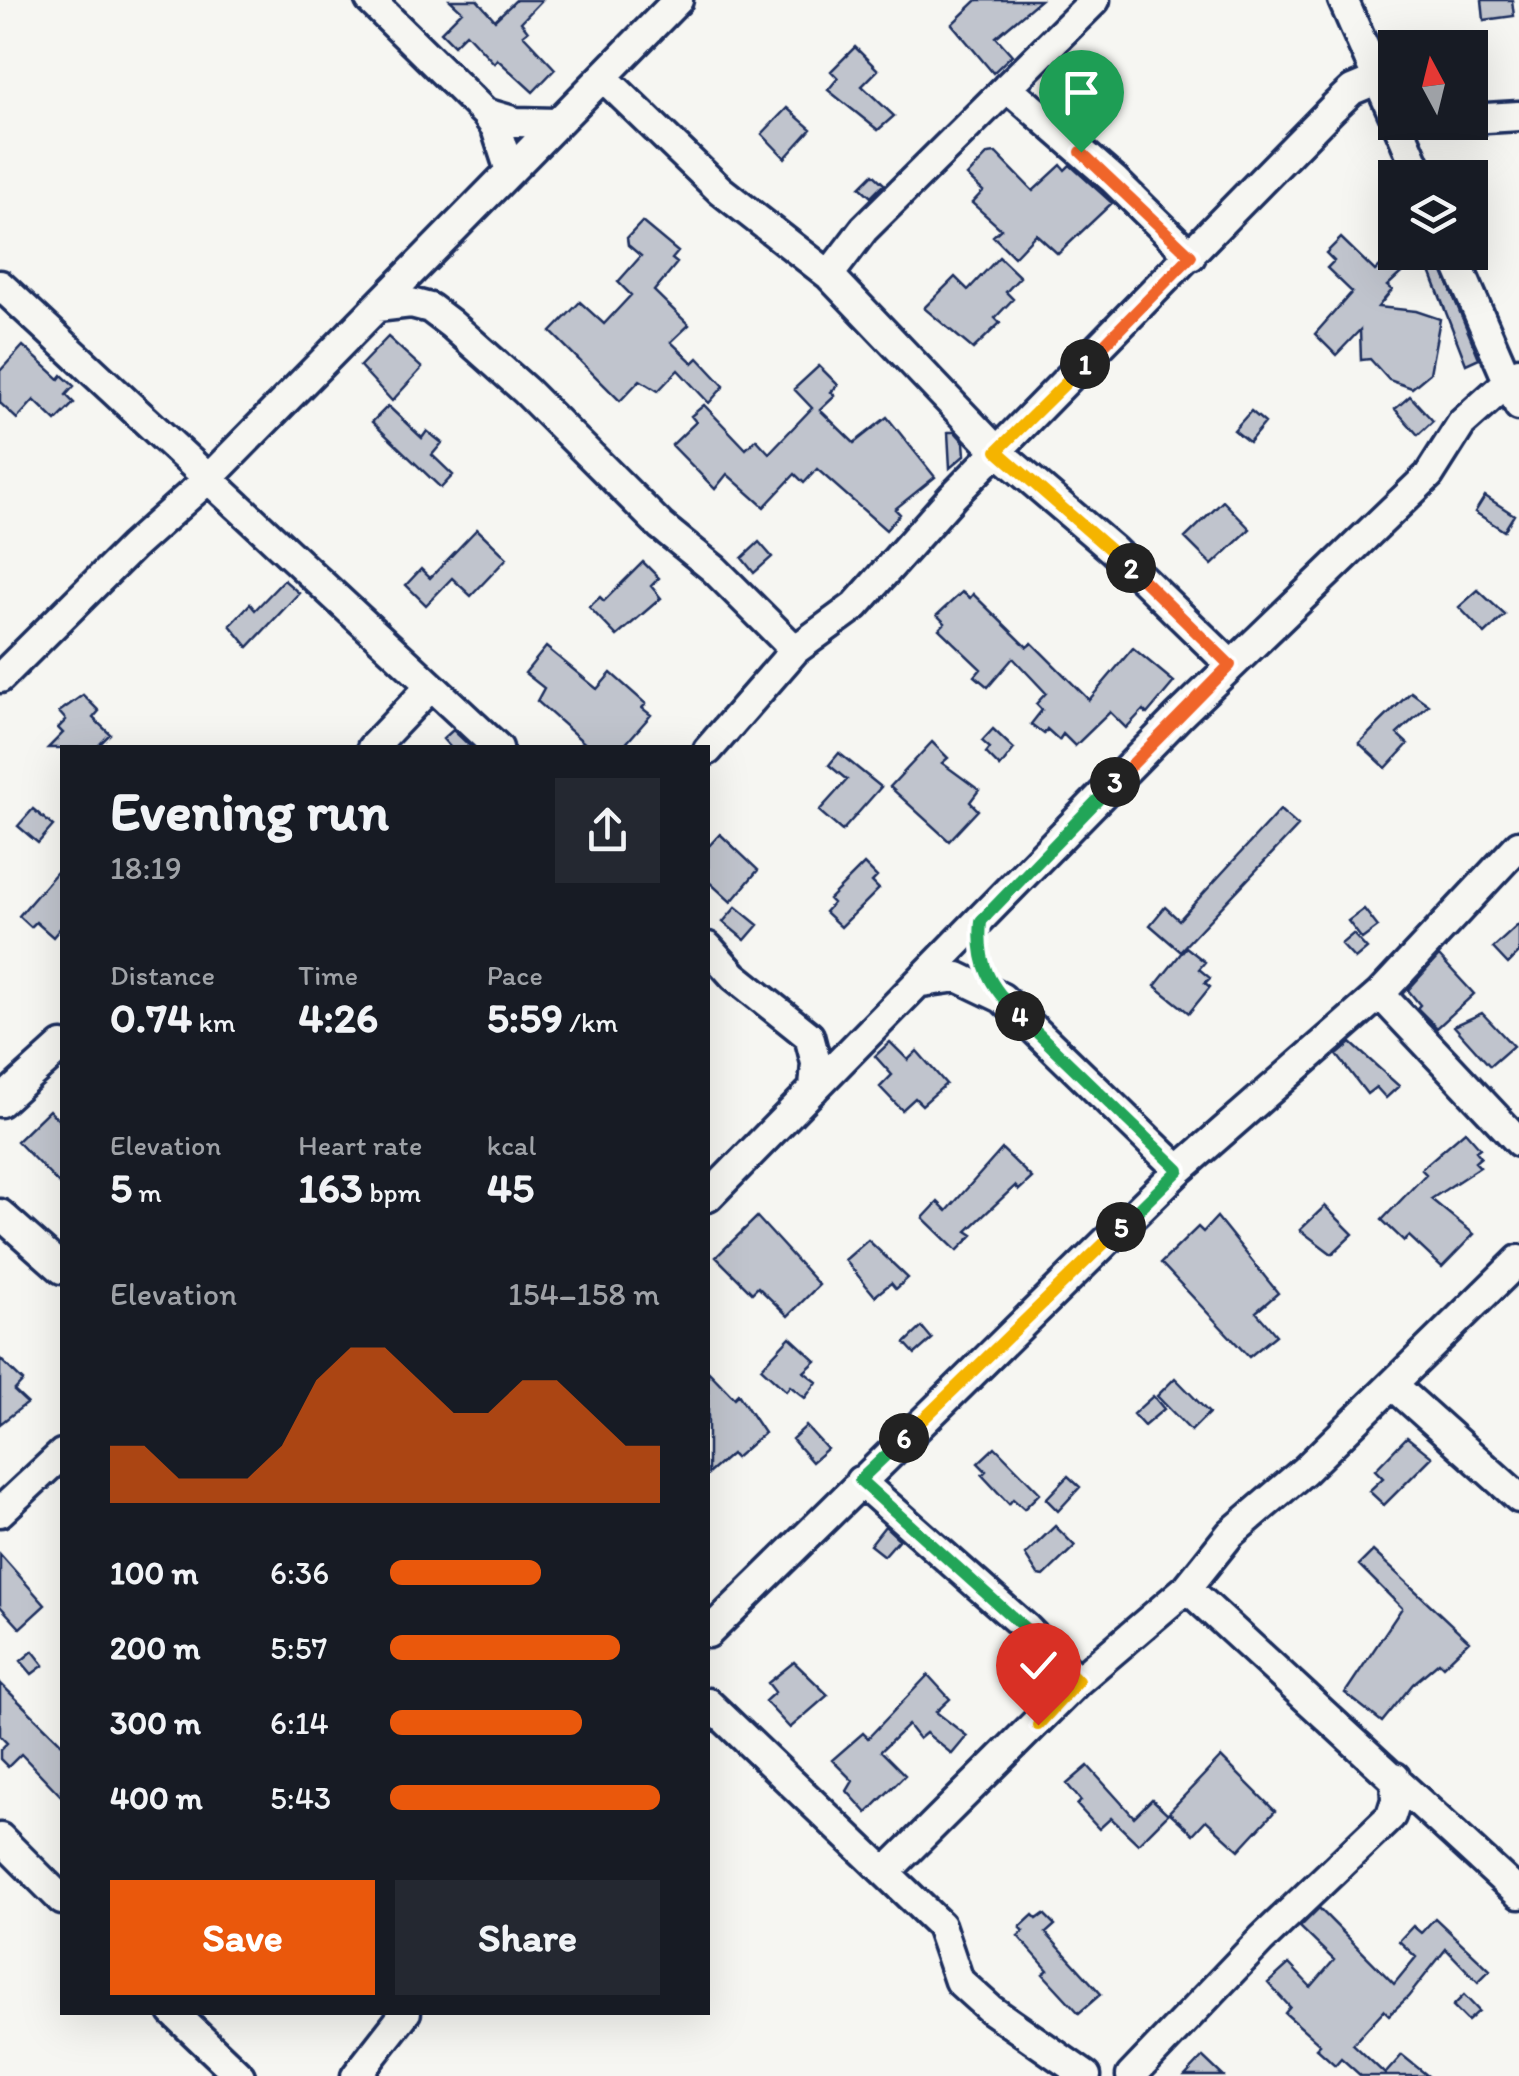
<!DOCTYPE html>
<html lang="en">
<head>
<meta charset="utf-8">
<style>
  :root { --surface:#171b24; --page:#242831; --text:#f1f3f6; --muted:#9ea1a6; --accent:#ea580c }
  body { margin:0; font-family:Itim,sans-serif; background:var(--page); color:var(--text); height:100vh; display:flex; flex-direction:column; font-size:38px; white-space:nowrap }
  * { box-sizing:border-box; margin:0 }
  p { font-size:32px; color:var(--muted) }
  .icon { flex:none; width:55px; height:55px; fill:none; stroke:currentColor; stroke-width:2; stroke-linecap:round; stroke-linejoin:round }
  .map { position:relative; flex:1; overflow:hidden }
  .details { position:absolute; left:60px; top:745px; width:650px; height:1270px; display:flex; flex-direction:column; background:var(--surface); border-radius:0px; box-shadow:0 10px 40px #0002 }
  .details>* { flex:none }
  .needle { width:65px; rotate:353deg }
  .tools { position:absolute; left:1378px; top:30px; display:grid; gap:20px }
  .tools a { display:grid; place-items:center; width:110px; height:110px; border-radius:0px; background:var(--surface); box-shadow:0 10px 40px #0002; font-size:50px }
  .pin { position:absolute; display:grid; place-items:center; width:85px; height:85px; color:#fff; margin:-102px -42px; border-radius:50% 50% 50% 0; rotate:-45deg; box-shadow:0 0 10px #0007 }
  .pin .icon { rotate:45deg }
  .km { position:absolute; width:50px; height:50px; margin:-25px; border-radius:50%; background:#222; color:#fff; font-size:28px; line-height:50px; text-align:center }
  .round { display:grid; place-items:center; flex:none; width:105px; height:105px; border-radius:0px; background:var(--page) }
  .headline { display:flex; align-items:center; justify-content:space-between; height:170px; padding:0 50px }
  h1 { font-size:55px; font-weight:700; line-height:75px }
  .figures { display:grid; grid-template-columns:repeat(3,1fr); gap:15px; height:170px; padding:10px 50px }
  .figures div { display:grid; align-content:center }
  .figures b { font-size:42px; font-weight:700 }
  .figures small { font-size:28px; font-weight:400 }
  .figures p { font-size:28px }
  .chart { height:280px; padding:20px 50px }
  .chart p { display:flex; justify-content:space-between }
  .chart svg { width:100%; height:180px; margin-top:10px; fill:var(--accent); opacity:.7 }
  .action { display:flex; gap:20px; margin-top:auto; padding:20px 50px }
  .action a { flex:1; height:115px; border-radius:0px; background:var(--accent); color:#fff; font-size:40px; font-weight:700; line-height:115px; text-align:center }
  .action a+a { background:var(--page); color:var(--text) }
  ul { padding:0 50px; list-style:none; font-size:32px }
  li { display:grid; grid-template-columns:160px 120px 1fr; align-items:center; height:75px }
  li i { height:25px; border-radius:12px; background:var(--accent) }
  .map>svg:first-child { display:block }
  .building { fill:#c0c4cd; stroke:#1b2f5e; stroke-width:2.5 }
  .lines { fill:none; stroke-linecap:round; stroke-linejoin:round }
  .minor-casing { stroke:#1b2f5e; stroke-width:35 }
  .minor { stroke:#f6f6f2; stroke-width:28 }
  .split-1-casing { stroke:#fff; stroke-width:20 }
  .split-2-casing { stroke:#fff; stroke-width:20 }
  .split-3-casing { stroke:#fff; stroke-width:20 }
  .split-4-casing { stroke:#fff; stroke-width:20 }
  .split-5-casing { stroke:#fff; stroke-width:20 }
  .split-6-casing { stroke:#fff; stroke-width:20 }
  .split-7-casing { stroke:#fff; stroke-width:20 }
  .split-8-casing { stroke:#fff; stroke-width:20 }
  .split-1 { stroke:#f0652b; stroke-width:12 }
  .split-2 { stroke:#f5b400; stroke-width:12 }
  .split-3 { stroke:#f0652b; stroke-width:12 }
  .split-4 { stroke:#22a559; stroke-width:12 }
  .split-5 { stroke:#22a559; stroke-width:12 }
  .split-6 { stroke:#f5b400; stroke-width:12 }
  .split-7 { stroke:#22a559; stroke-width:12 }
  .split-8 { stroke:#f5b400; stroke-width:12 }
</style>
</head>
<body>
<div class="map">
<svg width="1519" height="2076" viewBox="0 0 1519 2076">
  <rect width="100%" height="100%" fill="#f6f6f2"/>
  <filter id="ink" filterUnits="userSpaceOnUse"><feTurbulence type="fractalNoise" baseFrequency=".01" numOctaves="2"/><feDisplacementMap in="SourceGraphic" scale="20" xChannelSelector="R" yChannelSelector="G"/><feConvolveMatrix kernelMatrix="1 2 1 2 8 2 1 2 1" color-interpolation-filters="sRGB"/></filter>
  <g filter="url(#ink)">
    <!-- building -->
    <path class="building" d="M450 0H477L495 20 516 0H542L521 22 528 31 523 35 555 69 533 92 497 59 494 63 466 33 454 45 441 32 462 11Z
      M977 0H1040L996 37 1012 55 993 73 952 24Z
      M1482 0H1512L1514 16 1484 20Z
      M855 47 878 70 862 86 894 116 878 130 828 90 838 78 831 71Z
      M787 108 811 129 785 158 762 134Z
      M996 153 1033 191 1061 165 1065 170 1070 165 1112 203 1058 254 1036 234 1014 257 993 236 1001 229 972 203 983 191 967 176 988 154Z
      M873 174 884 184 871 197 860 187Z
      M642 222 678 252 672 259 677 263 654 291 689 325 671 342 693 363 698 358 724 386 709 403 678 370 658 391 640 380 620 401 551 332 580 302 604 324 631 295 618 282 641 256 628 245 627 238Z
      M1341 238 1375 271 1394 252H1435L1479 358 1466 364 1423 253 1387 286 1392 290 1378 307 1416 311 1440 319 1430 373 1412 388 1389 380 1370 359 1361 360 1360 330 1336 355 1315 334 1352 292 1327 268 1334 261 1326 253Z
      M999 257 1020 277 1006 292 1013 299 995 318 1000 323 973 349 924 308 955 277 968 290Z
      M388 337 422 368 392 401 360 366Z
      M23 346 59 379 62 375 74 386 66 395 74 403 56 421 34 400 17 419 0 403V371Z
      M819 366 838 385 831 392 835 396 820 410 854 443 887 417 935 477 895 509 900 514 886 530 817 469 804 483 795 474 764 507 727 474 715 489 672 445 696 422 691 416 704 405 746 449 756 439 769 453 812 408 794 389Z
      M1410 396 1433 421 1418 435 1395 409Z
      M388 406 422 438 427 431 442 443 432 455 453 475 441 488 372 422Z
      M1251 411 1265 423 1249 442 1234 430Z
      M948 432H955L964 442 965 455 950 468Z
      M1485 496 1514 515 1504 531 1475 512Z
      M1223 501 1250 529 1212 565 1185 538Z
      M477 529 507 558 471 596 452 578 426 605 406 585 421 569 430 578Z
      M759 542 772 557 754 573 742 558Z
      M643 562 659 578 651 586 661 598 617 636 589 607 600 597 604 601Z
      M284 580 299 593 248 647 230 625 250 604 255 610Z
      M1478 590 1505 615 1485 634 1459 607Z
      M962 592 970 598 973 594 1027 647 1032 643 1089 700 1133 648 1174 682 1147 714 1143 710 1126 728 1110 712 1075 746 1063 734 1059 740 1047 729 1044 734 1031 724 1042 710 1036 704 1046 693 1013 658 988 687 975 676 981 669 939 629 945 623 937 615Z
      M546 647 597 689 611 673 646 704 642 708 651 715 622 748H590L537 701 544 688 525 673Z
      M1411 692 1429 705 1397 734 1408 744 1386 768 1359 743Z
      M83 695 99 711 93 718 110 734 96 748H48L63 733 58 728 66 720 59 712Z
      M993 729 1014 749 1000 767 986 753 990 748 982 741Z
      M453 730 472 748H451L443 739Z
      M932 742 948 758 942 763 979 790 970 802 978 810 949 841 890 787Z
      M839 753 881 787 842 831 819 811 847 780 829 765Z
      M33 809 53 826 38 843 18 826Z
      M1280 810 1298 826 1180 951 1150 925 1165 907 1179 920Z
      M720 834 758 870 731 902 708 881V847Z
      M864 864 877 877 872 882 879 889 841 927 825 912 833 903 829 899Z
      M62 866V926L53 937 36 922 31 927 19 916Z
      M736 907 758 925 745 940 723 922Z
      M1364 909 1378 927 1362 939 1348 921Z
      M1519 924V953L1508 964 1493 948Z
      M1353 934 1367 949 1355 959 1341 944Z
      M1186 947 1205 962 1199 969 1210 978 1205 983 1210 987 1189 1013 1155 986Z
      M1439 956 1474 994 1437 1028 1417 1008 1420 1005 1408 990Z
      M1482 1013 1513 1046 1490 1066 1454 1026Z
      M890 1042 908 1060 917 1051 946 1084 922 1105 915 1098 902 1110 880 1087 892 1075 875 1056Z
      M1351 1043 1399 1086 1386 1098 1376 1087 1367 1094 1337 1055Z
      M49 1110 62 1124V1187L17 1141Z
      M1465 1131 1480 1148 1476 1151 1481 1157 1475 1162 1480 1167 1431 1199 1474 1234 1442 1267 1409 1236 1404 1241 1382 1220 1426 1174 1421 1169Z
      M1002 1149 1032 1178 1019 1190 1015 1186 967 1231 973 1235 957 1251 923 1218 938 1202 947 1211Z
      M1325 1206 1353 1234 1332 1254 1300 1230Z
      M757 1217 819 1285 788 1316 758 1287 752 1293 716 1257Z
      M1217 1217 1278 1293 1256 1312 1276 1335 1249 1357 1161 1263 1198 1227 1203 1232Z
      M868 1240 908 1278 896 1289 891 1283 875 1296 845 1260Z
      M922 1327 932 1339 915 1354 905 1343Z
      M790 1337 816 1361 804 1372 817 1382 805 1398 790 1386 786 1391 761 1368Z
      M0 1359 23 1381 14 1391 27 1403 0 1424Z
      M708 1371 734 1398 738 1394 764 1433 735 1458 731 1454 708 1474Z
      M1175 1378 1209 1413 1191 1431 1157 1396Z
      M1153 1396 1164 1409 1144 1426 1133 1414Z
      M806 1426 827 1449 812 1462 792 1439Z
      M1407 1437 1432 1457 1384 1505 1369 1491 1383 1478 1375 1470Z
      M995 1447 1040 1493 1024 1509 1013 1499 1009 1504 982 1475 986 1471 978 1463Z
      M1068 1476 1080 1487 1058 1511 1046 1499Z
      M885 1526 899 1539 884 1556 870 1545Z
      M1055 1526 1075 1546 1044 1576 1038 1575 1025 1555Z
      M1373 1551 1469 1641 1443 1666 1439 1662 1413 1684 1382 1722 1345 1693 1402 1608 1359 1565Z
      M0 1554 45 1605 20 1628 0 1606Z
      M33 1651 44 1665 32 1674 21 1661Z
      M794 1662 828 1695 790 1728 765 1701 775 1692 768 1683Z
      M928 1675 950 1699 936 1712 967 1736 952 1754 926 1733 919 1739 908 1725 881 1751 905 1775 867 1813 847 1791 853 1781 832 1760 863 1733 868 1738Z
      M0 1683 62 1744V1797L21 1754 8 1767 0 1759V1750L7 1743 0 1736Z
      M1221 1757 1275 1811 1239 1850 1206 1820 1193 1834 1169 1812Z
      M1088 1766 1134 1817 1152 1799 1168 1814 1138 1844 1111 1818 1099 1829 1077 1805 1081 1801 1067 1784Z
      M1319 1908 1394 1984 1416 1957 1399 1941 1413 1926 1421 1933 1435 1918 1490 1970 1478 1982 1446 1949 1408 1997 1389 2015 1384 2010 1353 2044 1385 2074 1402 2055 1428 2076H1361L1341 2058 1335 2065 1316 2048 1320 2044 1285 2013 1290 2007 1268 1983 1289 1964 1311 1987 1334 1960 1300 1927Z
      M1044 1914 1055 1925 1046 1933 1101 1994 1079 2013 1043 1974 1048 1970 1018 1936 1024 1931 1020 1927 1033 1915 1037 1919Z
      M1464 1995 1479 2011 1468 2021 1453 2006Z
      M1203 2057 1223 2076H1185Z"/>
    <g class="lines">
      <!-- minor casing -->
      <g class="minor-casing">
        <path id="minor" d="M370 0 485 113 496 128 509 168
          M1343 0 1395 118
          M604 78 720 190 829 275 997 451 1113 550 1231 665
          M1007 87 1114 180 1191 256
          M485 113 516 122 557 123
          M1470 119 1519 116
          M1397 122 1421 178
          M1452 252 1519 406
          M829 275 864 229 1095 0
          M0 285 498 748
          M377 307 411 303 430 308 451 324 526 391 661 526 714 569 795 650
          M0 678 132 547 209 478 678 0
          M372 748 430 687
          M708 750 795 650 855 606 953 496 1333 108 1352 90 1376 80 1380 85
          M708 947 734 976 809 1036 816 1063 814 1089
          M922 982 958 977 1002 998 1179 1170
          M1380 994 1519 1142
          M0 1102 62 1046
          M708 1197 1179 716 1429 475 1462 423 1519 372
          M0 1214 62 1269
          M1393 1385 1519 1498
          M860 1481 1026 1628 1078 1681
          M0 1512 62 1454
          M1187 1588 1519 1894
          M708 1633 1179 1170 1380 994 1519 845
          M708 1703 940 1925 959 1981 990 2009 1086 2076
          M0 1838 62 1900
          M887 1871 1078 1681 1187 1588 1231 1533 1305 1470 1519 1260
          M173 2012 240 2076
          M356 2076 406 2012
          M1131 2076 1262 1939 1391 1816 1396 1800 1395 1777"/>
      </g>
      <!-- minor -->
      <use href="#minor" class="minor"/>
    </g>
  </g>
  <g class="lines" filter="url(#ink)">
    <!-- split-1 casing -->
    <g class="split-1-casing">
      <path id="split-1" d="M1081 152 1191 256 1085 364"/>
    </g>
    <!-- split-2 casing -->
    <g class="split-2-casing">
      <path id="split-2" d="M1085 364 997 451 1131 568"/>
    </g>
    <!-- split-3 casing -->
    <g class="split-3-casing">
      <path id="split-3" d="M1115 782 1230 665 1131 568"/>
    </g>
    <!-- split-4 casing -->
    <g class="split-4-casing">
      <path id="split-4" d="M1020 1016C989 986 977 964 981 921L1115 782"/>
    </g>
    <!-- split-5 casing -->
    <g class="split-5-casing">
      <path id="split-5" d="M1020 1016 1179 1170 1121 1227"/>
    </g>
    <!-- split-6 casing -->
    <g class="split-6-casing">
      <path id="split-6" d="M904 1438 1121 1227"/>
    </g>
    <!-- split-7 casing -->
    <g class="split-7-casing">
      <path id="split-7" d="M904 1438 860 1480 1039 1641"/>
    </g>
    <!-- split-8 casing -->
    <g class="split-8-casing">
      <path id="split-8" d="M1038 1725 1078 1681 1039 1641"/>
    </g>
    <!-- split-1 -->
    <use href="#split-1" class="split-1"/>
    <!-- split-2 -->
    <use href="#split-2" class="split-2"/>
    <!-- split-3 -->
    <use href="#split-3" class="split-3"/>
    <!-- split-4 -->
    <use href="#split-4" class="split-4"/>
    <!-- split-5 -->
    <use href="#split-5" class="split-5"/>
    <!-- split-6 -->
    <use href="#split-6" class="split-6"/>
    <!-- split-7 -->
    <use href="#split-7" class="split-7"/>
    <!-- split-8 -->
    <use href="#split-8" class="split-8"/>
  </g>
</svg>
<div class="tools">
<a><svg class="needle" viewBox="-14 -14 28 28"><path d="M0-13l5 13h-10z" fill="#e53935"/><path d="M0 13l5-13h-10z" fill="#9ea1a6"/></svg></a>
<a><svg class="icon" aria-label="layers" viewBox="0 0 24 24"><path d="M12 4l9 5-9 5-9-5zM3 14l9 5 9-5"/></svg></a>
</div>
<div class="pin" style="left:1081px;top:152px;background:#1e9e55"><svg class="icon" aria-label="arrive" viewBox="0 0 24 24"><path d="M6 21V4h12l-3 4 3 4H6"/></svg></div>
<div class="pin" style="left:1038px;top:1725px;background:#d93025"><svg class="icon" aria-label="check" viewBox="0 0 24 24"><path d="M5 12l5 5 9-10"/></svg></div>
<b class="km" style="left:1085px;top:364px">1</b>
<b class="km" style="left:1131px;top:568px">2</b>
<b class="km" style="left:1115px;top:782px">3</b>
<b class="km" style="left:1020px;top:1016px">4</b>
<b class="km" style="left:1121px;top:1227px">5</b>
<b class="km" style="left:904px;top:1438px">6</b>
<section class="details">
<div class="headline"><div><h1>Evening run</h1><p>18:19</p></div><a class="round"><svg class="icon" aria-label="share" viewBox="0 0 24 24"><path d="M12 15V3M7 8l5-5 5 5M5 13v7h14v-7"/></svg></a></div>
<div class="figures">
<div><p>Distance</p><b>0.74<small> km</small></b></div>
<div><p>Time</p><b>4:26</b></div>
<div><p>Pace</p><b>5:59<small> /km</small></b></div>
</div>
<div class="figures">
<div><p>Elevation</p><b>5<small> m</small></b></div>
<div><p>Heart rate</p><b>163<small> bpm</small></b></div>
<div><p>kcal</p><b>45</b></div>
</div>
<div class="chart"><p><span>Elevation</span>154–158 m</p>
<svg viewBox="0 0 160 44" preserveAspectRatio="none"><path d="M0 44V30L10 30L20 38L30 38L40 38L50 30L60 14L70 6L80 6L90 14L100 22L110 22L120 14L130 14L140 22L150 30L160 30V44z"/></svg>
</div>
<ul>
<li><b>100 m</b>6:36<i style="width:56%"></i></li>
<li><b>200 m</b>5:57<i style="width:85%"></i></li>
<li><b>300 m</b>6:14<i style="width:71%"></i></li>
<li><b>400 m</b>5:43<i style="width:100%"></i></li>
</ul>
<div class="action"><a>Save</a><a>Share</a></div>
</section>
</div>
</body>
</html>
